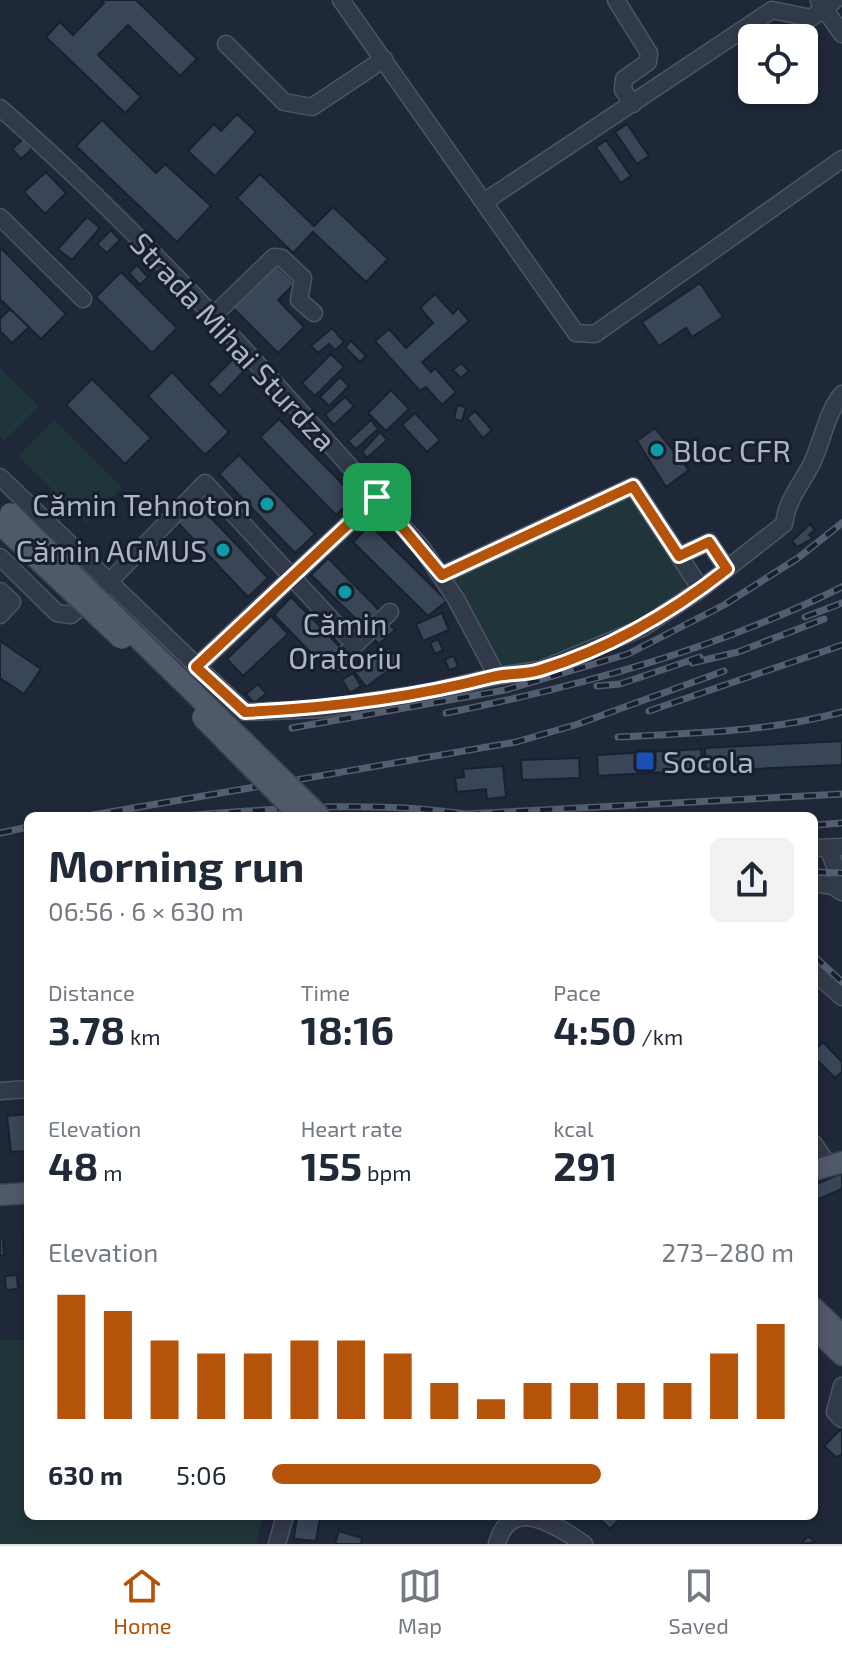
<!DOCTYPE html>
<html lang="en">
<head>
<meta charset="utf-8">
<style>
  :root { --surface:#fff; --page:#f2f2f3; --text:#1f2937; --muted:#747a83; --line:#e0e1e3; --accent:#b45309 }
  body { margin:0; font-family:"Exo 2",sans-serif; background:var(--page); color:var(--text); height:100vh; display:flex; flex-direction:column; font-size:30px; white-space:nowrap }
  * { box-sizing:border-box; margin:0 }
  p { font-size:26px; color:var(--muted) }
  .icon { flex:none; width:44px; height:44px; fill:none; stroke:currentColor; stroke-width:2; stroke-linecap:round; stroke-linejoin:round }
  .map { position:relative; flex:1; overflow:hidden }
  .drawer { position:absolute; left:24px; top:812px; width:794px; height:708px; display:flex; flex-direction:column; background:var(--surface); border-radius:12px; box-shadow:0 4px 12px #0003 }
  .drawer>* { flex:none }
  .controls { position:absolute; left:738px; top:24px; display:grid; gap:16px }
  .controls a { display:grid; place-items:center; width:80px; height:80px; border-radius:12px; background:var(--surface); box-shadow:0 4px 12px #0003; font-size:40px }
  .pin { position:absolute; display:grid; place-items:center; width:68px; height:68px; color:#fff; margin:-34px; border-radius:16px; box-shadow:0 4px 12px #0006 }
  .round { display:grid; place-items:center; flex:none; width:84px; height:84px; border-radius:12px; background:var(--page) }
  .headline { display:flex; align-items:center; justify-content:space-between; height:136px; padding:0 24px }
  h1 { font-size:44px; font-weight:700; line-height:60px }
  .metrics { display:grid; grid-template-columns:repeat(3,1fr); gap:12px; height:136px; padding:8px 24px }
  .metrics div { display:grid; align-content:center }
  .metrics b { font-size:40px; font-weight:700 }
  .metrics small { font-size:22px; font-weight:400 }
  .metrics p { font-size:22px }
  .chart { height:224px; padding:16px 24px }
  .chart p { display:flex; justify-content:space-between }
  .chart svg { width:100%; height:144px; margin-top:8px; stroke:var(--accent); stroke-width:6 }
  ul { padding:0 24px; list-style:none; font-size:26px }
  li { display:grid; grid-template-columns:128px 96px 1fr; align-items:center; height:60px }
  li i { height:20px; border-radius:10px; background:var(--accent) }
  .tab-bar { display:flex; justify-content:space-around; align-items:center; height:112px; border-top:2px solid var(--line); background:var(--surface); font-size:22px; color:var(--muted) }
  .tab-bar a { display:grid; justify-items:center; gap:4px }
  .tab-bar .on { color:var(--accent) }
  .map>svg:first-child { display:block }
  .green { fill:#203539 }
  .building { fill:#394658; stroke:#19212e; stroke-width:2 }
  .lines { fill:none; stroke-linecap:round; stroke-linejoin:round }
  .minor-casing { stroke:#4c5563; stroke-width:19 }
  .major-casing { stroke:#3b4352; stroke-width:23 }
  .minor { stroke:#313a48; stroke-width:16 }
  .major { stroke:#4f5969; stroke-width:20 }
  .rail-casing { stroke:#535e70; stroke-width:7 }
  .rail { stroke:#171f2c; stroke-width:4; stroke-dasharray:12; stroke-linecap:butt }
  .major-bridge-casing { stroke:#3b4352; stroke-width:23; stroke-linecap:butt }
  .major-bridge { stroke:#4f5969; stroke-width:20 }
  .route-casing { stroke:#fff; stroke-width:16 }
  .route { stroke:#b45309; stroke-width:10 }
  .culture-dot { fill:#0f9aa8; stroke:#171f2c; stroke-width:3 }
  .transit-dot { fill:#1a4fb4; stroke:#171f2c; stroke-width:3 }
  .labels { text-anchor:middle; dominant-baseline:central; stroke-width:6; stroke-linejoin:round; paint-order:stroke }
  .street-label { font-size:30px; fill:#abb5c5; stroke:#171f2c }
  .poi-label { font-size:30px; fill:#abb5c5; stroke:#171f2c; text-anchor:start }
</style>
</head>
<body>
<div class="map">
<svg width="842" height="1544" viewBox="0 0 842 1544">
  <rect width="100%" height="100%" fill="#1e2838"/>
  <!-- green -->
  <path class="green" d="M0 368 39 406 4 441 0 437Z
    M54 420 122 487 87 523 18 456Z
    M629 496 691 587C636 622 569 663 503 666L455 578Z
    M0 1340H28V1516H263L256 1544H0Z"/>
  <!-- building -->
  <path class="building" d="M101 0H136L197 59 180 76 128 25 98 55 141 97 125 113 46 37 60 22 73 35 104 3Z
    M237 114 256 132 215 176 188 151 214 124 221 131Z
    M102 120 156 173 165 164 211 206 177 242 76 146Z
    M627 124 649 156 637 164 615 132Z
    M23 139 32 149 21 159 12 149Z
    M606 140 631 176 621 183 596 147Z
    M46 172 66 193 45 214 24 192Z
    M260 174 314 226 333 207 388 259 366 282 313 232 293 253 237 198Z
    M87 217 100 228 72 260 58 249Z
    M111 230 120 240 107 253 97 244Z
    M0 247 66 314 41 339 0 299Z
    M137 265 148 277 140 285 129 273Z
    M276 265 295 283 278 300 304 327 278 353 233 308Z
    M121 272 177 328 152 353 96 297Z
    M700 283 723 317 692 337 686 328 659 346 642 322Z
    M435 294 453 314 458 308 469 321 422 362 431 372 435 368 456 392 442 405 426 387 420 391 375 341 389 329 406 348 433 323 420 308Z
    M10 309 29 327 12 343 0 331V319Z
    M332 328 344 342 335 350 329 344 318 353 311 346Z
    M351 341 366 356 360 362 345 347Z
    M331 354 344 367 315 396 302 383Z
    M233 359 245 370 220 396 208 384Z
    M461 363 469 371 461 378 453 370Z
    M172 372 229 432 205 455 148 396Z
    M340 377 349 386 329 406 320 397Z
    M92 379 151 438 125 464 66 405Z
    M391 390 409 409 386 431 368 413Z
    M345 397 354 406 334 425 325 415Z
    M457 405 466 407 462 421 454 419Z
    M475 411 492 430 483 438 467 418Z
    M415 413 440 440 427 452 402 425Z
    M279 419 355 497 336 515 260 437Z
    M371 420 378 429 356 449 348 441Z
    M655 428 689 470 666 487 637 441Z
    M380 432 387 440 367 458 362 452Z
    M239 455 315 534 295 553 219 474Z
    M197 503 268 578 248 597 177 522Z
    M810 524 815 530 809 535 813 538 797 547 792 541Z
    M370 525 447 601 428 616 353 542Z
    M328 558 379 610 363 626 311 575Z
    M291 597 342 649 324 666 274 615Z
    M442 613 449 630 423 641 416 624Z
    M271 616 288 634 243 676 227 659Z
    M385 620 395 630 379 644 369 634Z
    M438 639 443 650 435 654 430 643Z
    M0 641 41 669 24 694 0 678Z
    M389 648 400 662 366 687 355 672Z
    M454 656 458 667 449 670 445 659Z
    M353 673 361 686 350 693 342 680Z
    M258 684 266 694 254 703 246 694Z
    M842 741V765L706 771 705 748Z
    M701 749 702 770 598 776 597 755Z
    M579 758 580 778 522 780 521 760Z
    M503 766 506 797 487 799 486 789 457 792 455 778 464 777 463 769Z
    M823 1042 842 1062V1072L835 1078 814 1057V1051Z
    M28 1114V1151L11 1152 7 1116Z
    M842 1173V1189L814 1201V1185Z
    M24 1232H28V1257H24Z
    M0 1238H3L4 1256H0Z
    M17 1275 18 1289 6 1290 5 1276Z
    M842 1428V1455L836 1457 824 1446Z
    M297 1516 320 1517 316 1541 294 1539Z
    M597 1516H619L621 1518 610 1529Z
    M339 1531 362 1538 361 1544H335Z
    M808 1536 815 1542 801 1544Z"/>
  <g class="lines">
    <!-- minor casing -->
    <g class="minor-casing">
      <path id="minor" d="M341 0 576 333 595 334 842 159
        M616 0 649 53 648 62 624 79 623 90 633 104
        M819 1 842 34
        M226 44 284 102 312 107 384 59
        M0 108C154 242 287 396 422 548L456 599 497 676
        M484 202 772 10 811 18 835 0
        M0 217 83 299
        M213 316 274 257 282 258 303 278 299 300 314 313
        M0 477 245 712 320 709 426 693 497 676 540 670 642 628 701 589 784 524C787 499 801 485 812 463 823 440 826 414 842 394
        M679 556 709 542 727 569
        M0 557 57 613 71 615 109 582 205 483 355 645
        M442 575 633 486 701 589
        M0 591 12 602 0 615
        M338 661 390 612
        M196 667 377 497
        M814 848 842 847
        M828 848 842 885
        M814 883 833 886 842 892
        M814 972 842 997
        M0 1091 28 1089
        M814 1144 829 1166
        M842 1386 835 1412 842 1419
        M277 1544 285 1516
        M497 1544C510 1495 556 1525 584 1544"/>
    </g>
    <!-- major casing -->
    <g class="major-casing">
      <path id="major" d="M814 1170 842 1162
        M0 1195 28 1193
        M814 1308 842 1335
        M814 1328 842 1355"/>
    </g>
    <!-- minor -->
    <use href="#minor" class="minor"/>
    <!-- major -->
    <use href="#major" class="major"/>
    <!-- rail casing -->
    <g class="rail-casing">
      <path id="rail" d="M805 617 842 603
        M692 663 738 652 824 619
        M597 686 620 684 700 657
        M649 711 842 645
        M446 713C581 686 717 649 842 587
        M292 728 505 690 628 654 724 605 798 558 842 523
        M618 737C693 733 769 732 842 712
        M87 816 516 742 575 725 724 671
        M181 816C275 809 372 800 466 814L842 794
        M814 825 842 823
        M0 833 28 827
        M814 872 842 873
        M814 956 842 982"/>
    </g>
    <!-- rail -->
    <use href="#rail" class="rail"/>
    <!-- major-bridge casing -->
    <g class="major-bridge-casing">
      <path id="major-bridge" d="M10 513 320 816
        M0 524 122 639
        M202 717 300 816"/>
    </g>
    <!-- major-bridge -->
    <use href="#major-bridge" class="major-bridge"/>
  </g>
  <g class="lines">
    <!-- route casing -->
    <g class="route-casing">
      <path id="route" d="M633 486 679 556 709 542 727 569C671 613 609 649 540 670 524 675 508 673 492 677 411 698 329 708 245 712L196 667 377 497 442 575Z"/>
    </g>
    <!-- route -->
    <use href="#route" class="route"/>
  </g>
  <!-- markers -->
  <g class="culture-dot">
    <circle cx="657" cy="450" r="8"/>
    <circle cx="267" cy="504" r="8"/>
    <circle cx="223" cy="550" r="8"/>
    <circle cx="345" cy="592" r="8"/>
  </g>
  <rect class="transit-dot" x="635" y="751" width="20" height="20" rx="4"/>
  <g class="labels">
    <!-- street labels -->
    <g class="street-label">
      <text transform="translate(234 341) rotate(47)">Strada Mihai Sturdza</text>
    </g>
    <!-- poi labels -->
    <g class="poi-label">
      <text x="673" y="450">Bloc CFR</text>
      <text x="251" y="504" text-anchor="end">Cămin Tehnoton</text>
      <text x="207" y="550" text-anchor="end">Cămin AGMUS</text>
      <text x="345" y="623" text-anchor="middle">Cămin<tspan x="345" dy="34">Oratoriu</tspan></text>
      <text x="663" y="761">Socola</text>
    </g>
  </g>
</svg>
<div class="controls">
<a><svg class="icon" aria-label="locate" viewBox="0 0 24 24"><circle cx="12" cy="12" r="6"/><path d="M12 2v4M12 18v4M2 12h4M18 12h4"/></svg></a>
</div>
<div class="pin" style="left:377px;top:497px;background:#1e9e55"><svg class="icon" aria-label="arrive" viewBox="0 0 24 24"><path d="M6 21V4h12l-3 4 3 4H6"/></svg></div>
<section class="drawer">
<div class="headline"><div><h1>Morning run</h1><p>06:56 · 6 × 630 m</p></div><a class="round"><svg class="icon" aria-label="share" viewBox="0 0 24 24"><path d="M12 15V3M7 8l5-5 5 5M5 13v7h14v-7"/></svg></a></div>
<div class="metrics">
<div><p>Distance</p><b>3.78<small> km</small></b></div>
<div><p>Time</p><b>18:16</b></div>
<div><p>Pace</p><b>4:50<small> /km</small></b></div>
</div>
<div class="metrics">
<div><p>Elevation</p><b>48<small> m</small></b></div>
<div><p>Heart rate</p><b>155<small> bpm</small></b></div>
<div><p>kcal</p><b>291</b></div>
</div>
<div class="chart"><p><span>Elevation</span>273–280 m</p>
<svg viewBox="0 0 160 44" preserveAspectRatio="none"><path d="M5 44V6M15 44V11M25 44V20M35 44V24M45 44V24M55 44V20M65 44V20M75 44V24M85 44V33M95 44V38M105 44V33M115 44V33M125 44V33M135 44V33M145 44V24M155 44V15"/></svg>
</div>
<ul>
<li><b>630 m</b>5:06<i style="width:63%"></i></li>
</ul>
</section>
</div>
<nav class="tab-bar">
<a class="on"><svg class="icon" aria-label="home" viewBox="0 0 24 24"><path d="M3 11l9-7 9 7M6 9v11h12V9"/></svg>Home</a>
<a><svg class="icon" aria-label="map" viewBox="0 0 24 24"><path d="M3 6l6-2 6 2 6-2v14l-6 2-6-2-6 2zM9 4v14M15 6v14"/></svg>Map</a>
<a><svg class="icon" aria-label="saved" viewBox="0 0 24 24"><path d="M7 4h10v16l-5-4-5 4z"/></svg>Saved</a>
</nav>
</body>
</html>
